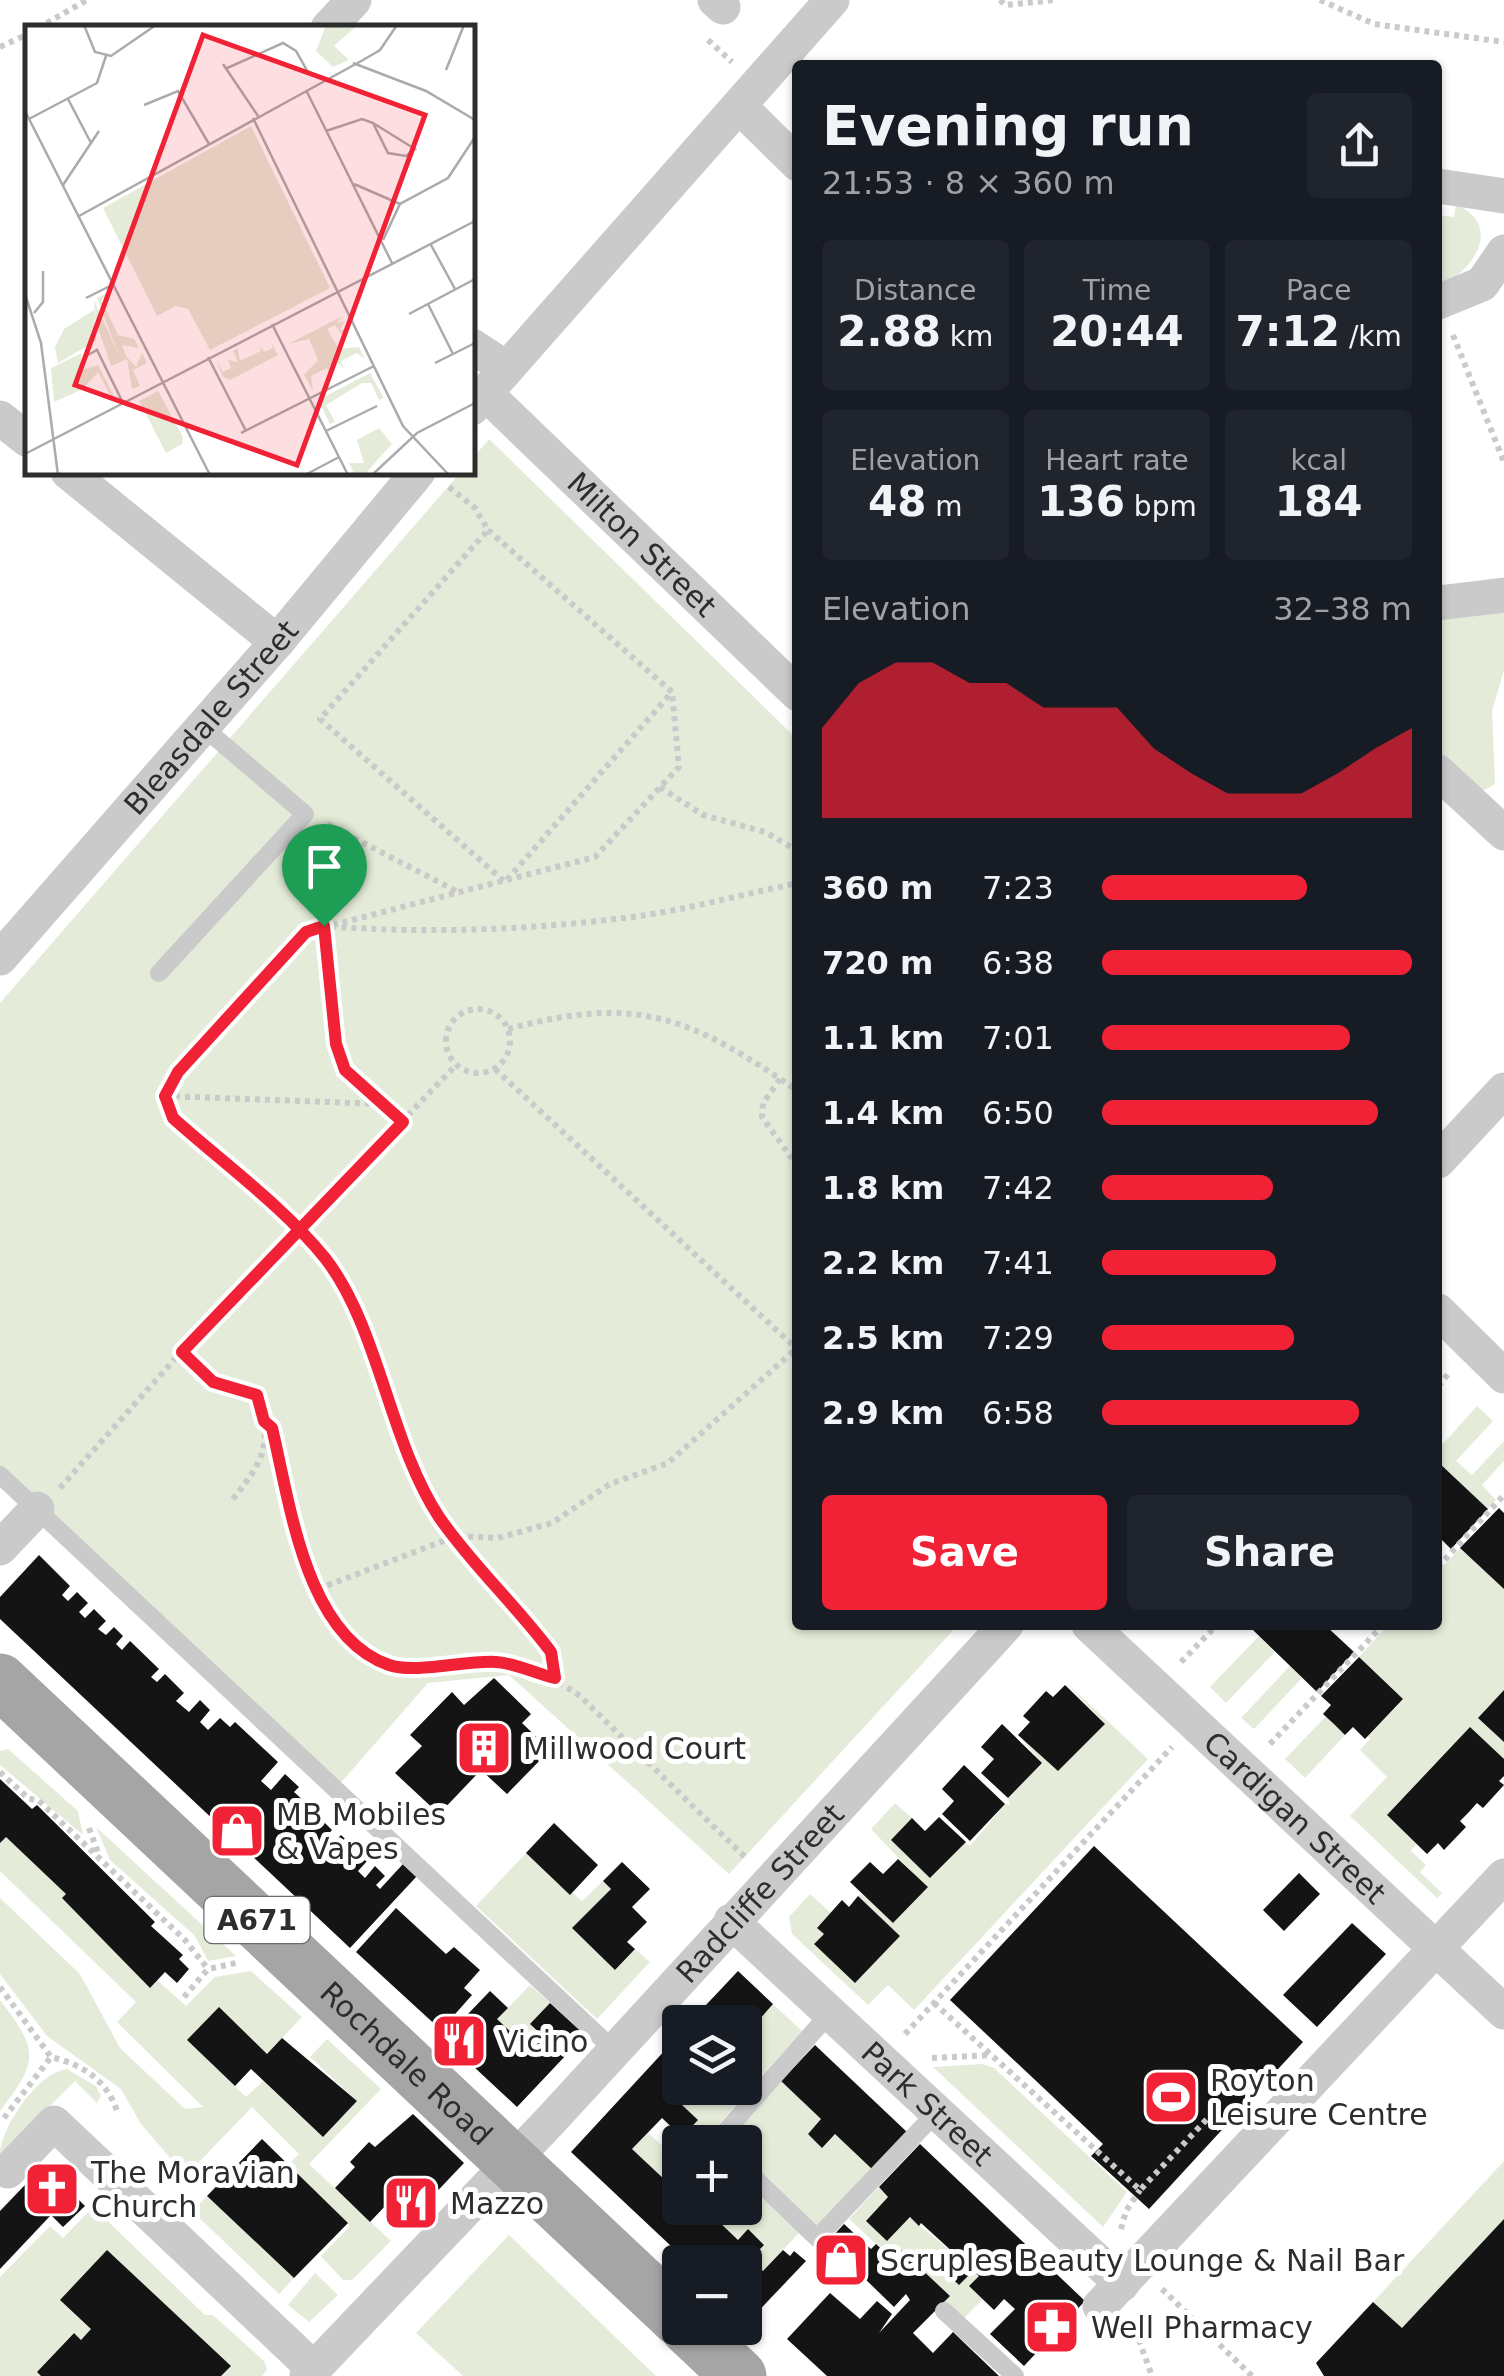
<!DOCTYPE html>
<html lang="en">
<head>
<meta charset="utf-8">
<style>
  :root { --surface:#171b24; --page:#20242c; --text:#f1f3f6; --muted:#9ea1a6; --accent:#f12236 }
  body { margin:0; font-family:"DejaVu Sans",sans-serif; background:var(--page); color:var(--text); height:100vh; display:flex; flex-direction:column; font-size:38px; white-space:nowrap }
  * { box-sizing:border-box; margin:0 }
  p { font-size:32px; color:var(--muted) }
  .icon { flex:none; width:55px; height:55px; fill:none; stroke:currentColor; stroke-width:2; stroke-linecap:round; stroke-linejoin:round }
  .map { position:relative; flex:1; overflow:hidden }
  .panel { position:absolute; left:792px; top:60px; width:650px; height:1570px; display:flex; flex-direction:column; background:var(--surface); border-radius:10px; box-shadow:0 2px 8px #0004 }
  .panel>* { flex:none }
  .buttons { position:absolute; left:662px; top:2005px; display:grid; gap:20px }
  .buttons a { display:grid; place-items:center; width:100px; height:100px; border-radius:10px; background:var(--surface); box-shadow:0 2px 8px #0004; font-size:50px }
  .pin { position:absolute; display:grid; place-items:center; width:85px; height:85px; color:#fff; margin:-102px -42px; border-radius:50% 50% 50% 0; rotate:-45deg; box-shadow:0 0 10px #0007 }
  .pin .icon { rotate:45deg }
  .round { display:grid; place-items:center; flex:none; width:105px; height:105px; border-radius:10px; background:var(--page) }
  .summary { display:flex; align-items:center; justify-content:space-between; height:170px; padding:0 30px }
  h1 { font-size:55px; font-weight:700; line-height:75px }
  .figures { display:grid; grid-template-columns:repeat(3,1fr); gap:15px; height:170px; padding:10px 30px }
  .figures div { display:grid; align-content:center; border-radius:10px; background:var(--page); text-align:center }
  .figures b { font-size:42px; font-weight:700 }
  .figures small { font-size:28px; font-weight:400 }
  .figures p { font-size:28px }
  .chart { height:280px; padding:20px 30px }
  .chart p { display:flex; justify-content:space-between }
  .chart svg { width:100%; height:180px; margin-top:10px; fill:var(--accent); opacity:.7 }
  .action { display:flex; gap:20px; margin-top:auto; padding:20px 30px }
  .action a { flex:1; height:115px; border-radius:10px; background:var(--accent); color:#fff; font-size:40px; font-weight:700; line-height:115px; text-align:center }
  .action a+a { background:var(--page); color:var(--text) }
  ul { padding:0 30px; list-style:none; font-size:32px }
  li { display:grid; grid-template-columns:160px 120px 1fr; align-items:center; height:75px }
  li i { height:25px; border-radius:12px; background:var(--accent) }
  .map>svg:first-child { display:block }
  .green { fill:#e4ecd9 }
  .building { fill:#141414 }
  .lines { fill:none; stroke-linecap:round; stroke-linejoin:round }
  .path { stroke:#cacaca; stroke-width:6; stroke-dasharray:5 5; stroke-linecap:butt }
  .lane { stroke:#cacaca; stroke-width:18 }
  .street { stroke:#cacaca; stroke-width:35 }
  .primary { stroke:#a5a5a5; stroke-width:55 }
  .route-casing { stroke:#fff; stroke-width:20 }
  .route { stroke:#f12236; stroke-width:12 }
  .labels { text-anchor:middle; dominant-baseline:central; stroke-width:10; stroke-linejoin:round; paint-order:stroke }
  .shield { fill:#fff; stroke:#6c6c6c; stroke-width:2.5 }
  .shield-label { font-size:28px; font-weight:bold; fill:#2d2d2d }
  .street-label { font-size:30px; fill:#2d2d2d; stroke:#fff }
  .poi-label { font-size:30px; fill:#2d2d2d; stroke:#fff; text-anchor:start }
  .inset-road { fill:none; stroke:#ababab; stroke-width:2.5 }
  .view { fill:#f12236; fill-opacity:0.15; stroke:#f12236; stroke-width:5 }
  .inset-edge { fill:none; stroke:#2d2d2d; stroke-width:5 }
</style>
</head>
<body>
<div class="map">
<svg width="1504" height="2376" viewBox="0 0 1504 2376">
  <rect width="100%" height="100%" fill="#fff"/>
  <!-- green -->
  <path class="green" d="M1456 204C1504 227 1474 269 1438 289V215L1454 217Z
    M489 439 797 739 798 1625H958L729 1874 509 1675 428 1683 338 1786 0 1466V1003L460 473 472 472 473 458Z
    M1504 610V670L1492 711 1495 784 1485 790 1474 789 1438 752V617Z
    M1477 1406 1493 1421 1456 1461 1472 1475 1504 1441V1461L1482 1485 1496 1500 1488 1509 1438 1462V1444L1441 1446Z
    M1460 1548 1504 1589V1690L1479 1718 1504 1742V1759L1387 1815 1417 1843 1411 1851 1426 1865 1420 1872 1442 1893 1437 1898 1350 1816 1387 1777 1360 1750 1370 1739 1368 1736 1403 1700 1359 1657 1388 1625H1438V1572Z
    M1259 1636 1275 1652 1226 1703 1210 1687Z
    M1290 1666 1302 1678 1254 1729 1241 1718Z
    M1067 1683 1148 1759 914 2010 888 1985 868 2005 792 1934 789 1917 810 1894 831 1913 817 1927 824 1934 814 1944 900 1936 858 1896 862 1894 893 1923 927 1888 871 1829 895 1803 912 1818 931 1878 965 1843 970 1846 1005 1804 1010 1805 1008 1798 1042 1763 1018 1735 1058 1771 1105 1724Z
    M1326 1716 1345 1735 1305 1778 1285 1759Z
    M8 1749 78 1811 83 1835 0 1765V1751Z
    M96 1827 236 1956 208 1961 195 1936 110 1860Z
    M6 1837 66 1894 150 1988 157 1980 186 2006 215 1977 251 1971 302 2017 267 2054 187 2040 246 2097 263 2081 323 2137 357 2101 310 2057 327 2039 381 2089 309 2164 391 2241 352 2280H343L321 2256 350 2226 288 2165 299 2154 252 2107 174 2188 172 2160 141 2124 121 2089 47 2036 0 1974V1898L80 1974 120 2048 185 2109 203 2107 117 2022 136 2002 0 1871V1840Z
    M526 1853 582 1901 603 1881 611 1889 573 1929 615 1970 635 1949 650 1962 597 2019 476 1906Z
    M530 1985 550 2003 531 2024 544 2037 531 2051 497 2019Z
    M0 2000C39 2051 39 2060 0 2111Z
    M773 2004 802 2031 703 2142H680V2184L670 2175 665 2180 632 2149 648 2133 668 2151 698 2120 681 2104 697 2088H745V2036Z
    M983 2064 994 2068 1127 2192 1103 2227 933 2067Z
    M67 2069 96 2086 101 2096 97 2103 75 2081 0 2156C0 2128 38 2072 67 2069Z
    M781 2081 821 2119 808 2134 821 2147 835 2134 873 2170 817 2228 745 2160V2142H726Z
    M1504 2161V2219L1402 2328 1373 2302Z
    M745 2182 799 2233 763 2271 750 2259 764 2244 748 2230 738 2240 715 2218 722 2211 719 2208H745Z
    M879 2187 888 2197 867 2221 887 2240 910 2218 956 2255 943 2270 959 2285 973 2271 979 2276 983 2299 963 2319 944 2301 949 2296 900 2248 890 2257 849 2219Z
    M207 2196 294 2278 279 2294 192 2211Z
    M93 2207 205 2315H213L265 2362 267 2370 262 2376H221L230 2367 91 2329 81 2340 73 2333 37 2372 41 2376H0V2277L50 2226 63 2238Z
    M509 2235 656 2376H463L416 2333Z
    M315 2273 338 2295 309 2322 288 2305Z"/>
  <!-- building -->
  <path class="building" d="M1438 1462 1488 1509 1451 1549 1438 1536Z
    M1499 1508 1504 1513V1589L1460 1548Z
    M39 1555 70 1586 62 1595 68 1601 77 1592 88 1603 79 1612 85 1618 94 1609 106 1621 98 1629 106 1635 114 1627 123 1636 116 1644 122 1650 130 1641 159 1669 151 1677 157 1682 165 1674 184 1693 176 1701 189 1712 200 1700 210 1710 200 1722 208 1730 220 1718 230 1727 235 1722 278 1762 261 1781 271 1790 285 1774 299 1787 294 1792 316 1812 306 1823 314 1830 323 1821 332 1830 324 1839 331 1845 341 1835 368 1860 358 1871 365 1878 375 1866 385 1876 376 1885 380 1889 403 1864 417 1876 350 1948 0 1619V1597Z
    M1258 1625H1325L1354 1652 1317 1692 1253 1630Z
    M1359 1657 1403 1699 1365 1739 1353 1727 1345 1735 1335 1725 1323 1714 1331 1705 1321 1696Z
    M494 1678 531 1714 522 1723 550 1750 507 1794 481 1770 439 1814 395 1773 422 1746 410 1735 452 1692 464 1705Z
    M1065 1685 1105 1724 1058 1771 1018 1735 1030 1722 1023 1716 1046 1691 1053 1697Z
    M1504 1690V1742L1478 1718Z
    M1002 1724 1042 1763 1008 1798 981 1773 994 1759 981 1747Z
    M1470 1727 1504 1759V1776L1499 1781 1504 1785 1483 1808 1477 1803 1469 1812 1460 1821 1466 1827 1444 1850 1438 1843 1427 1854 1387 1815Z
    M964 1765 1005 1804 970 1841 942 1814 954 1801 942 1789Z
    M0 1779 32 1809 37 1805 155 1922 151 1926 183 1955 179 1959 189 1969 177 1983 165 1972 150 1988 62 1898 66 1894 6 1837 0 1843Z
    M939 1817 966 1842 930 1878 891 1840 912 1818 925 1831Z
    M554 1823 598 1865 570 1895 526 1853Z
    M1094 1846 1303 2042 1149 2209 1091 2156 1103 2144 950 2000Z
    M898 1859 928 1887 893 1923 850 1882 870 1862 883 1874Z
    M622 1862 650 1889 632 1907 647 1922 627 1942 635 1949 615 1970 572 1928 611 1889 603 1881Z
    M1299 1873 1320 1894 1284 1931 1263 1910Z
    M858 1896 900 1936 855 1983 814 1944 824 1934 817 1928 842 1900 849 1907Z
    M396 1908 446 1954 454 1947 480 1970 464 1988 472 1995 441 2030 356 1952Z
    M1352 1923 1386 1954 1317 2027 1283 1995Z
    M738 1971 773 2004 745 2036V2022H690Z
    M490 1991 508 2008 497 2019 531 2051 544 2037 530 2024 550 2003 585 2035 517 2107 444 2039Z
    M219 2007 267 2054 282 2038 357 2101 323 2137 251 2069 235 2086 187 2040Z
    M680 2034V2088H697L681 2104 698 2120 682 2137 662 2118 632 2149 665 2180 670 2175 680 2184V2208H719L722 2210 715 2218 738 2240 748 2229 764 2245 750 2259 763 2271 783 2250 790 2256 794 2251 806 2261 749 2321 745 2317V2262H688L571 2152Z
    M815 2045 908 2133 873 2170 835 2134 822 2148 808 2134 821 2119 781 2081Z
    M413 2114 464 2163 409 2221 389 2202 370 2222 335 2188 355 2167 350 2162 369 2142 375 2147Z
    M262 2139 348 2223 294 2278 207 2196Z
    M920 2144 1085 2301 1024 2366 990 2334 1015 2309 1004 2299 994 2310 969 2286 979 2276 973 2271 959 2285 942 2269 956 2255 921 2223 919 2226 910 2217 887 2241 866 2221 888 2197 879 2187Z
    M44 2165 85 2206 63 2227 51 2215 0 2269V2211Z
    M1504 2219V2376H1324L1316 2363 1373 2302 1402 2328Z
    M844 2224 871 2249 876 2244 890 2257 899 2248 950 2296 913 2333 933 2353 953 2332 999 2376H827L787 2339 830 2293 860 2319 877 2301 892 2314 879 2333 910 2300 906 2294 894 2307 860 2274 851 2283 818 2252Z
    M107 2250 231 2366 221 2376H41L37 2372 74 2333 81 2340 91 2329 60 2300Z"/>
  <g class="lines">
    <!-- path -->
    <path class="path" d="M1000 0 1005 5 1054 0
      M1320 0 1374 24 1504 42
      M38 28 87 0
      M708 40 732 62
      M0 47 28 34
      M1453 335 1504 462
      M449 487 475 508 488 530
      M488 530 672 692 505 882 320 719Z
      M660 787 703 815 765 832 798 851
      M327 824 458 892
      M446 1041a32 32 0 1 1 64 0a32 32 0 1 1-64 0Z
      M508 1029C639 994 690 1017 798 1091
      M495 1069 798 1350
      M780 1079 763 1103 762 1117 798 1167
      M165 1096 382 1104
      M403 1121 345 1070 335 1044 325 926C426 934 531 930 632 917 687 910 743 894 798 883
      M181 1352 213 1382 252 1390 257 1395C273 1445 264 1460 233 1499
      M1438 1386 1450 1372
      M263 1421 272 1428C290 1502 305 1637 389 1665 406 1671 432 1665 450 1664 499 1662 540 1667 580 1696L746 1858
      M60 1488 181 1352 455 1066
      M1438 1567 1504 1495
      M318 1589 456 1536 498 1538 552 1523 610 1484 668 1463 798 1347
      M1181 1662 1217 1625
      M555 1678 551 1652 439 1517 393 1419 349 1299 325 1259 173 1118 165 1096 178 1071 306 932 595 857 679 767 672 692
      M1270 1744 1383 1625
      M0 1772 29 1799 38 1800 185 1940 208 1969
      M89 1828 98 1853
      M0 1987 51 2057C84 2065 108 2081 118 2114
      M184 1997 208 1969 236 1963
      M934 2003 1140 2190 1208 2118 1220 2129
      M905 2034 1172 1747
      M932 2058 991 2055
      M4 2118 51 2057
      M1121 2229 1126 2211 1140 2190
      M1162 2289 1252 2376
      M1132 2321 1152 2376"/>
    <!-- lane -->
    <path class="lane" d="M159 973 305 814 203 727
      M0 1475 614 2050
      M716 2142 830 2013
      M745 2169 817 2238 936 2113
      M944 2311 1015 2376"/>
    <!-- street -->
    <g class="street">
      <path d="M715 0 723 7"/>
      <path d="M328 28 354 0"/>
      <path d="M741 108 798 164"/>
      <path d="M1438 186 1504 196"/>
      <path d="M1438 302 1482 284 1504 252"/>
      <path d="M472 346 506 368"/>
      <path id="s1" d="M485 393 798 694"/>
      <path d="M472 408 832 0"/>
      <path d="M0 418 28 440"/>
      <path d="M68 472 277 642"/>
      <path d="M1438 603 1504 595"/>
      <path d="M1438 772 1504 833"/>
      <path id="s2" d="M0 958 277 642 418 472"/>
      <path d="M1438 1161 1504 1090"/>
      <path d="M1438 1311 1504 1376"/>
      <path d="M0 1548 37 1509"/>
      <path id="s3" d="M1089 1625 1504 2012"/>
      <path id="s4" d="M731 1921 1122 2284"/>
      <path d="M8 2171 54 2123 314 2369"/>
      <path d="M1100 2306 1504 1876"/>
      <path id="s5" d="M307 2376 551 2120 1006 1625"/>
    </g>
    <!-- primary -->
    <g class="primary">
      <path id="s6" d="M0 1681 680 2320"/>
      <path d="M688 2328 739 2376"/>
    </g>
  </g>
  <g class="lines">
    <!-- route casing -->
    <g class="route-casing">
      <path id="route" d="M324 926 336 1044 345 1070 403 1122C329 1199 255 1275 182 1352L213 1382 257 1395 264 1421 272 1428C290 1502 305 1636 389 1665 416 1674 466 1660 496 1662 516 1663 536 1674 555 1678L551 1652C516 1605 472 1565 439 1517 389 1441 379 1327 325 1258 283 1206 223 1163 173 1118L165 1096 178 1072 306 932 324 926"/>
    </g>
    <!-- route -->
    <use href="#route" class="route"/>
  </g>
  <!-- icons -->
  <defs>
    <g id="building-square" transform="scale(2.875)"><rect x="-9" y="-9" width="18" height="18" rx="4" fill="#f12236" stroke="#fff"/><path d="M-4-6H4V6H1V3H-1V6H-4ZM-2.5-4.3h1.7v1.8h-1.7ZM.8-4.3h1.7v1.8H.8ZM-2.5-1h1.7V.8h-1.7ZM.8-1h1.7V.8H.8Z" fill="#fff"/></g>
    <g id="shop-square" transform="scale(2.875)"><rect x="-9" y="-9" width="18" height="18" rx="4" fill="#f12236" stroke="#fff"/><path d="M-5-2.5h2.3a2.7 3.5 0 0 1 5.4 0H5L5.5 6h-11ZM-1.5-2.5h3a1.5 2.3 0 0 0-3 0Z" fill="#fff"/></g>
    <g id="restaurant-square" transform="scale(2.875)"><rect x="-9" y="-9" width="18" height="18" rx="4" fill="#f12236" stroke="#fff"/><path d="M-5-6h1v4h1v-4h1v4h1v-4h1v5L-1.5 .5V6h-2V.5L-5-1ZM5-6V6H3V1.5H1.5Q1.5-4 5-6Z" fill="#fff"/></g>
    <g id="stadium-square" transform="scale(2.875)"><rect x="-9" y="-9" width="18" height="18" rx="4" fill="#f12236" stroke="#fff"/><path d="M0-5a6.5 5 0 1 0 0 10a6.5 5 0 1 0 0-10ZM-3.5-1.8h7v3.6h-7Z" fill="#fff"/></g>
    <g id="church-square" transform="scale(2.875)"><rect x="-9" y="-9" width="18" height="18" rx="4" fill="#f12236" stroke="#fff"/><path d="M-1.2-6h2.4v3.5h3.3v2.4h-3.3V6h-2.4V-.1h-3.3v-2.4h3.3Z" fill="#fff"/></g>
    <g id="pharmacy-square" transform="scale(2.875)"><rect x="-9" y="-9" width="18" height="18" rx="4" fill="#f12236" stroke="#fff"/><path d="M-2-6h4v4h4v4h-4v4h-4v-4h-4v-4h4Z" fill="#fff"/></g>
  </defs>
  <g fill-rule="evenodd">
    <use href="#building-square" x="484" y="1748"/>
    <use href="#shop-square" x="237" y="1831"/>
    <use href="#restaurant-square" x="459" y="2041"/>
    <use href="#stadium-square" x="1171" y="2097"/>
    <use href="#church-square" x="52" y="2189"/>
    <use href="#restaurant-square" x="411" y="2203"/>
    <use href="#shop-square" x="841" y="2260"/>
    <use href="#pharmacy-square" x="1052" y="2327"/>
  </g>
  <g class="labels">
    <!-- shield labels -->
    <rect class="shield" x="204.5" y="1897" width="105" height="46" rx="8"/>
    <g class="shield-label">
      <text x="257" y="1920">A671</text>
    </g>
    <!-- street labels -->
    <g class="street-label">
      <text stroke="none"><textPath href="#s1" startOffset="218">Milton Street</textPath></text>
      <text stroke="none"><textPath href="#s2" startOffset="320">Bleasdale Street</textPath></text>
      <text stroke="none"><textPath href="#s3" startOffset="282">Cardigan Street</textPath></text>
      <text stroke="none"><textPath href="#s5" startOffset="662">Radcliffe Street</textPath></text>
      <text stroke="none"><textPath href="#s6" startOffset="558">Rochdale Road</textPath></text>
      <text stroke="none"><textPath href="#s4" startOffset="268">Park Street</textPath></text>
    </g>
    <!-- poi labels -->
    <g class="poi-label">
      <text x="523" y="1748">Millwood Court</text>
      <text x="276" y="1814">MB Mobiles<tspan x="276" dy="34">&amp; Vapes</tspan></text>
      <text x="498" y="2041">Vicino</text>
      <text x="1210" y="2080">Royton<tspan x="1210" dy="34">Leisure Centre</tspan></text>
      <text x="91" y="2172">The Moravian<tspan x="91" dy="34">Church</tspan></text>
      <text x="450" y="2203">Mazzo</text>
      <text x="880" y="2260">Scruples Beauty Lounge &amp; Nail Bar</text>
      <text x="1091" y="2327">Well Pharmacy</text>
    </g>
  </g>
  <!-- overview -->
  <g transform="translate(25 25)">
    <rect width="450" height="450" fill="#fff"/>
    <path d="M301 0H333L309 21 324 35 308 42 291 26ZM226 101 305 263 185 325 163 284 151 281 132 291 78 183ZM81 269 77 276 93 310 109 314 114 323 97 320 101 331 111 342 117 328 122 338 108 345 115 361 107 364 102 334 86 341 70 294 69 275 94 331 72 273ZM69 285 71 316 33 338 30 322 39 304ZM318 291 311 298 320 296 315 305 324 304 318 311 310 300 302 304 314 324 334 322 340 334 332 328 316 336 319 343 313 338 304 342 306 350 302 343 286 351 288 366 279 350 293 335 284 314 263 319ZM245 315 253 330 205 355 198 352 191 334 198 347 206 343 203 335 213 337 208 326 213 323 215 336 236 326 235 320 239 327 248 323ZM57 328 55 345 73 340 90 373 79 374 85 370 73 347 58 364 29 377 26 343ZM345 348 359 373 354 375 346 358H337L301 380 310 397 305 399 293 375ZM133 366 158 412 157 419 141 428 114 376ZM354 403 367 419 339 450H330L324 438H339L332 415Z" fill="#e4ecd9"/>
    <path class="inset-road" d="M59 0 70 27 86 31 131 0M328 38 401 66 450 95M198 39 233 91M200 44 258 18 271 26 284 49M421 45 439 0M281 65 367 238M43 74 66 118M119 80 153 66 184 119M0 86 185 450M228 93 378 401 424 450M4 94 72 58 81 31M301 106 337 94 348 98 363 128 381 131 390 124 348 98M329 159 375 179M38 160 74 106M54 191 338 35 355 25 372 0M358 215 375 179 423 153 450 112M406 220 430 264M0 269 16 318 33 450M61 273 89 259M403 279 428 329M9 288 18 277V246M384 289 450 254M247 299 323 450M63 330 72 325 97 376M183 332 221 406M410 338 450 318M301 406 352 381M216 408 349 341M0 429 450 196M280 450 314 432M347 450 392 408 450 378"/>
    <path class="view" d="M178 10 400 90 272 440 50 360Z"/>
    <rect width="450" height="450" class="inset-edge"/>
  </g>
</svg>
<div class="buttons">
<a><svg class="icon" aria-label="layers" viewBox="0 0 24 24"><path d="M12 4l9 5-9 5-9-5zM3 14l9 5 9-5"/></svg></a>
<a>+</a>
<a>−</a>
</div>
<div class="pin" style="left:324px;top:926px;background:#1e9e55"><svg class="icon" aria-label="arrive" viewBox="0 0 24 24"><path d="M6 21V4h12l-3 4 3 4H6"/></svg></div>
<section class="panel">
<div class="summary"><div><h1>Evening run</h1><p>21:53 · 8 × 360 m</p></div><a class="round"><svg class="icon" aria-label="share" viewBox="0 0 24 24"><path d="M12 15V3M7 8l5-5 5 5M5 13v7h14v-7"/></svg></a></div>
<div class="figures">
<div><p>Distance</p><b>2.88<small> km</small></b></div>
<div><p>Time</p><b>20:44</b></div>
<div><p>Pace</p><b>7:12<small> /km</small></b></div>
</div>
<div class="figures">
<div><p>Elevation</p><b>48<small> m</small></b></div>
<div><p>Heart rate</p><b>136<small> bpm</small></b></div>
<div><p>kcal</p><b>184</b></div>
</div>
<div class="chart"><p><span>Elevation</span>32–38 m</p>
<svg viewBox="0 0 160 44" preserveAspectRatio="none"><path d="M0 44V22L10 11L20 6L30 6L40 11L50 11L60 17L70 17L80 17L90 27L100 33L110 38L120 38L130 38L140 33L150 27L160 22V44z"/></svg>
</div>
<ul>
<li><b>360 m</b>7:23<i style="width:66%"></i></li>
<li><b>720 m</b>6:38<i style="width:100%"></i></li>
<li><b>1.1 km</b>7:01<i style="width:80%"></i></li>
<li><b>1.4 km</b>6:50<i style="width:89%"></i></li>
<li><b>1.8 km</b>7:42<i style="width:55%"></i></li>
<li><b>2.2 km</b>7:41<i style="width:56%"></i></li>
<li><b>2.5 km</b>7:29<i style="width:62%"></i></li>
<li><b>2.9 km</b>6:58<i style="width:83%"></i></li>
</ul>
<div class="action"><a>Save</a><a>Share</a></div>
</section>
</div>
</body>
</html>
